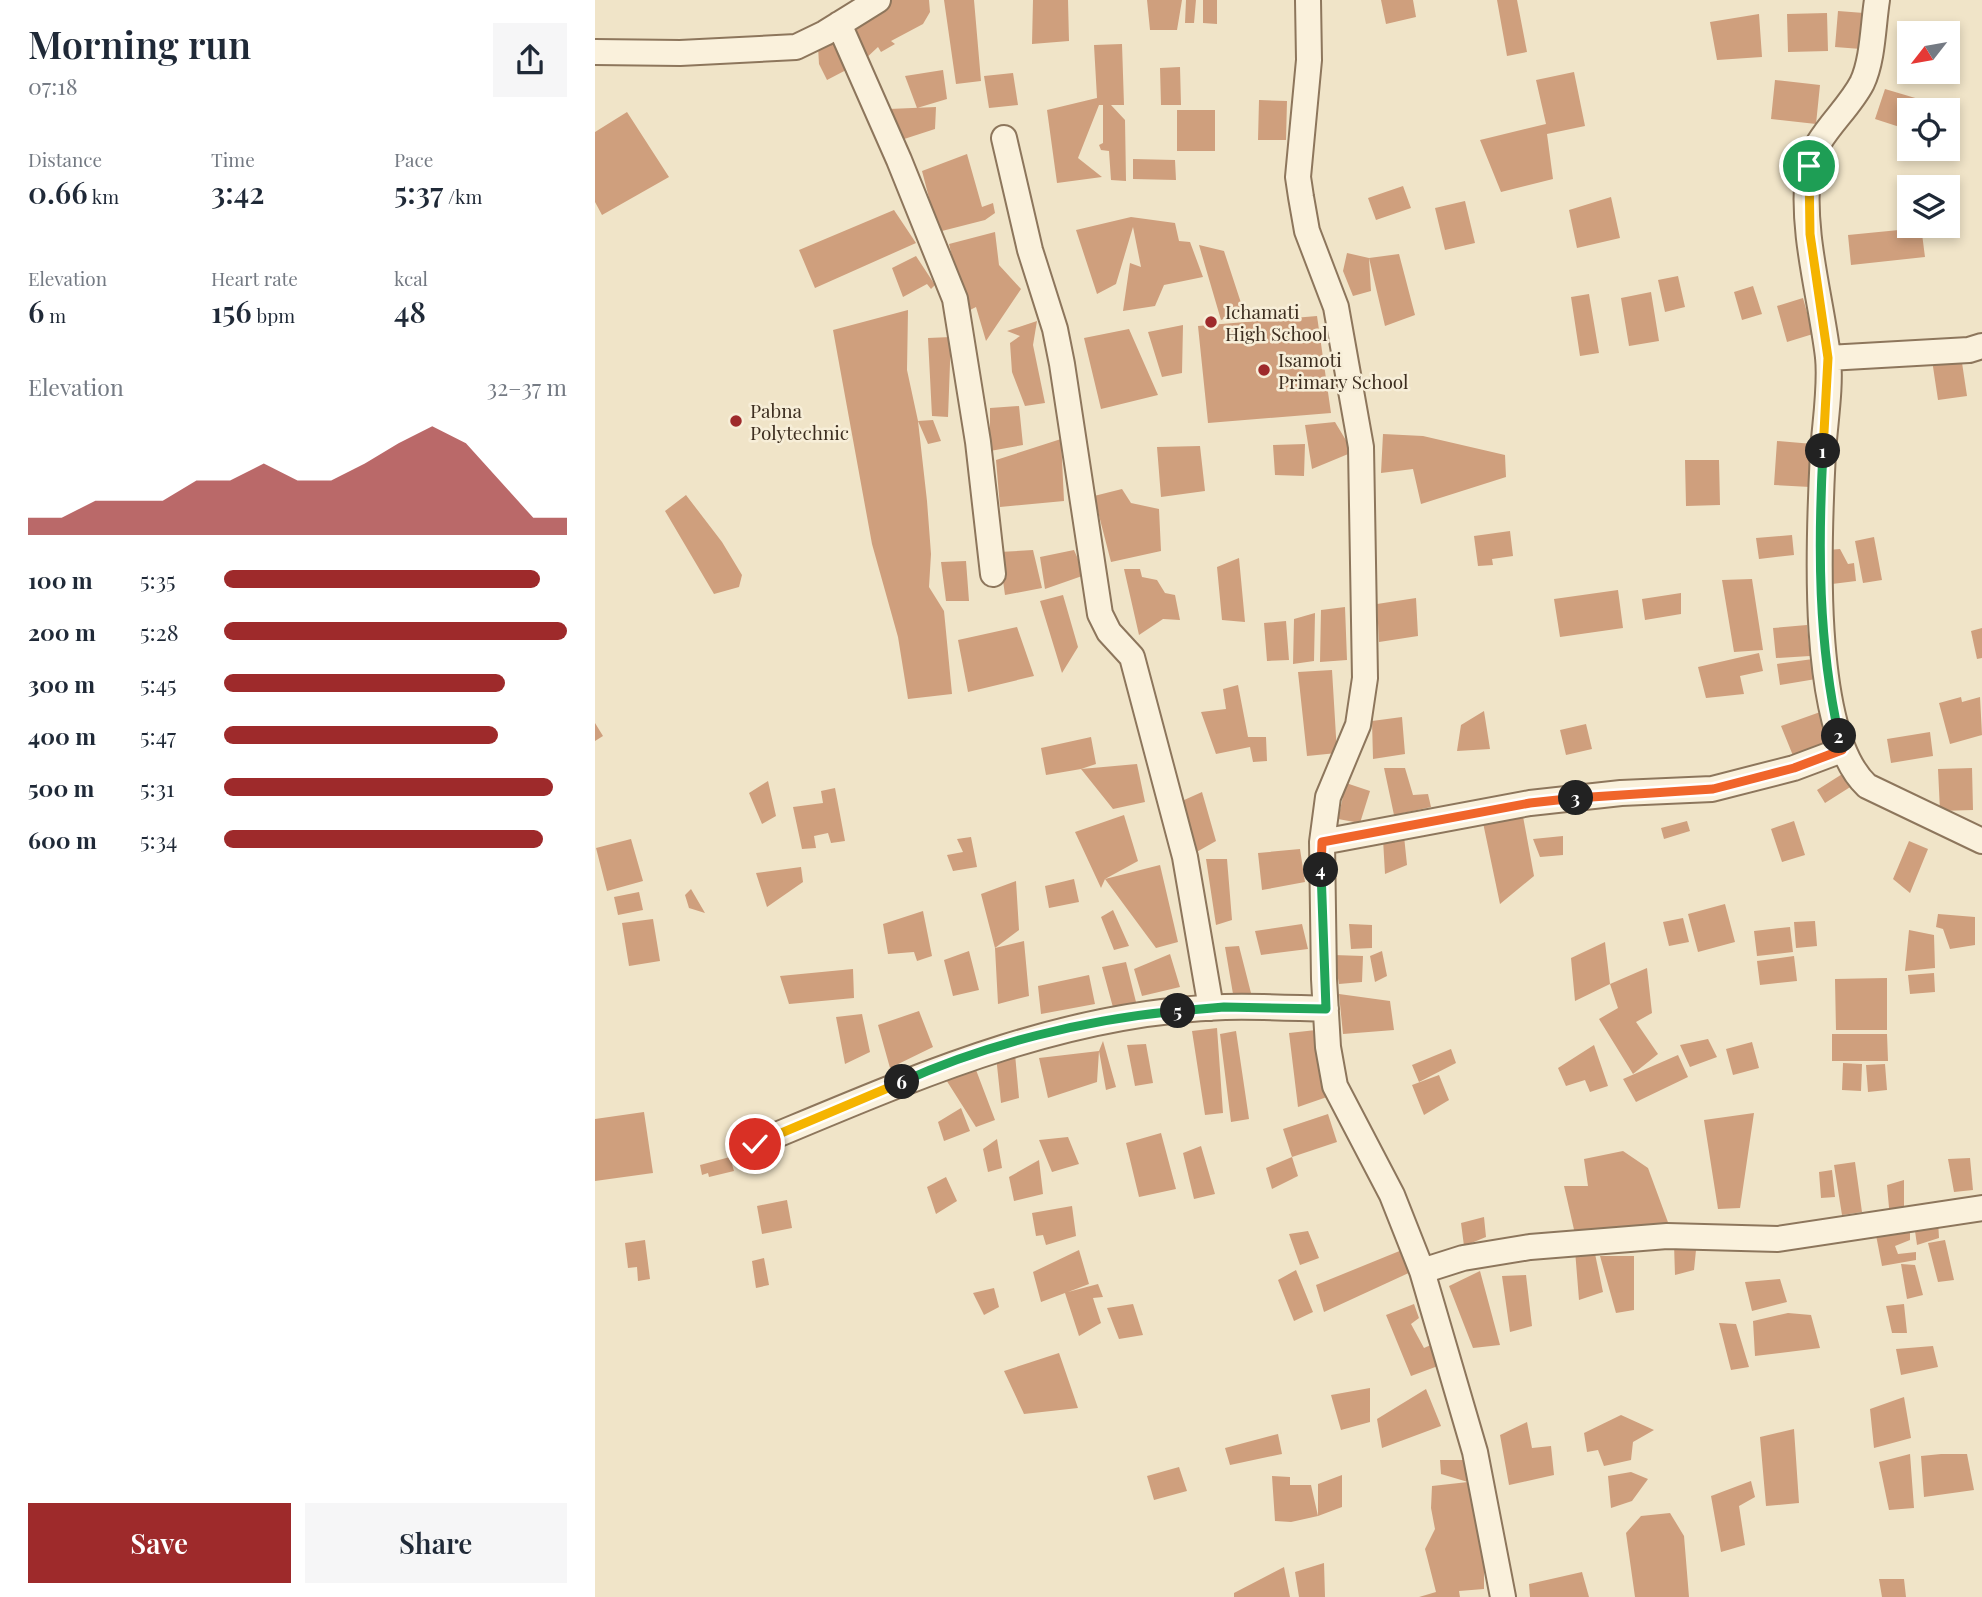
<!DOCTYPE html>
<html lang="en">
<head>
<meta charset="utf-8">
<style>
  :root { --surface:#fff; --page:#f6f6f7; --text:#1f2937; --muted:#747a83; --accent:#9e2a2b }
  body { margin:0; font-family:"Playfair Display",serif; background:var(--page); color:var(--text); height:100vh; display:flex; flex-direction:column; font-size:26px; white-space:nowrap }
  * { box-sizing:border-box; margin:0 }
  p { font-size:23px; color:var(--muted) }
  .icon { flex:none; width:38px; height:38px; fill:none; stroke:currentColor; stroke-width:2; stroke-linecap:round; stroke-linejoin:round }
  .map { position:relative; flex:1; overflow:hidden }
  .details { display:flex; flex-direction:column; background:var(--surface); width:595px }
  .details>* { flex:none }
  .needle { width:46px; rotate:239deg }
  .fabs { position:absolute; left:1302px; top:21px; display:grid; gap:14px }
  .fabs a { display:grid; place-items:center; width:63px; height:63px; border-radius:0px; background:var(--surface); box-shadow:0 4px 10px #0003; font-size:35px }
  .pin { position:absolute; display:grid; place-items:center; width:60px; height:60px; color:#fff; margin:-30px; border:4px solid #fff; border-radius:50%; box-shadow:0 2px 7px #0007 }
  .km { position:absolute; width:35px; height:35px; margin:-18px; border-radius:50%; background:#222; color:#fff; font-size:19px; line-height:35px; text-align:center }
  .round { display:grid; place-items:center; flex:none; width:74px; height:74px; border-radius:0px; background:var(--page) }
  .summary { display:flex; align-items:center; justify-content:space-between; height:119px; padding:0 28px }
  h1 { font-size:38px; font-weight:600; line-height:52px }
  .figures { display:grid; grid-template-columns:repeat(3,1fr); gap:10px; height:119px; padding:7px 28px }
  .figures div { display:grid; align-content:center }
  .figures b { font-size:30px; font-weight:600 }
  .figures small { font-size:19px; font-weight:400 }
  .figures p { font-size:19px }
  .chart { height:196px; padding:14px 28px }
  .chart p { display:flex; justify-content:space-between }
  .chart svg { width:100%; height:126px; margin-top:7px; fill:var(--accent); opacity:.7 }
  .button { display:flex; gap:14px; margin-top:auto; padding:14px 28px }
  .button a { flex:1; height:80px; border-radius:0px; background:var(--accent); color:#fff; font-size:28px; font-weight:600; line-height:80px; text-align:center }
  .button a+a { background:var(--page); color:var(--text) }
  ul { padding:0 28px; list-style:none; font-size:23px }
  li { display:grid; grid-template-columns:112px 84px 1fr; align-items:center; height:52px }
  li i { height:18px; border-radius:9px; background:var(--accent) }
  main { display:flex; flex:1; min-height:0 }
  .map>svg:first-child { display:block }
  .building { fill:#cf9f7d }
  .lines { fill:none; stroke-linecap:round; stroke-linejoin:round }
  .minor-casing { stroke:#8d765c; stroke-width:28 }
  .minor { stroke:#faf1dc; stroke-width:24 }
  .split-1-casing { stroke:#fff; stroke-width:14 }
  .split-2-casing { stroke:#fff; stroke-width:14 }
  .split-3-casing { stroke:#fff; stroke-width:14 }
  .split-4-casing { stroke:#fff; stroke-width:14 }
  .split-5-casing { stroke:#fff; stroke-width:14 }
  .split-6-casing { stroke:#fff; stroke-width:14 }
  .split-7-casing { stroke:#fff; stroke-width:14 }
  .split-1 { stroke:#f5b400; stroke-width:9 }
  .split-2 { stroke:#22a559; stroke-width:9 }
  .split-3 { stroke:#f0652b; stroke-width:9 }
  .split-4 { stroke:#f0652b; stroke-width:9 }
  .split-5 { stroke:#22a559; stroke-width:9 }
  .split-6 { stroke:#22a559; stroke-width:9 }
  .split-7 { stroke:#f5b400; stroke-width:9 }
  .poi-dot { fill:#9e2a2b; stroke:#f7eed8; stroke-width:2.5 }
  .labels { text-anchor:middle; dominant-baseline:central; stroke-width:5; stroke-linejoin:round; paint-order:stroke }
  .poi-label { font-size:19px; fill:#3d2e20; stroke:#f7eed8; text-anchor:start }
</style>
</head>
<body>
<main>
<section class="details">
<div class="summary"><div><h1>Morning run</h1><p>07:18</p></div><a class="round"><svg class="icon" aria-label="share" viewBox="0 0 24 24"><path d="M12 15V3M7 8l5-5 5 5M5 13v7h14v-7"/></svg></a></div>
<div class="figures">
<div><p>Distance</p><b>0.66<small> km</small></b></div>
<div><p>Time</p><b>3:42</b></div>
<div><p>Pace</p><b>5:37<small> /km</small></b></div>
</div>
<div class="figures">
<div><p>Elevation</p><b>6<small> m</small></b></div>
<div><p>Heart rate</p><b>156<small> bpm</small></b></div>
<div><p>kcal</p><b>48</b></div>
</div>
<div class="chart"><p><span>Elevation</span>32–37 m</p>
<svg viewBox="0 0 160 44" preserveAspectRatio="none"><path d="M0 44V38L10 38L20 32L30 32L40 32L50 25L60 25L70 19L80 25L90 25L100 19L110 12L120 6L130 12L140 25L150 38L160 38V44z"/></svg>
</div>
<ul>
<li><b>100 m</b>5:35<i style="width:92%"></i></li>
<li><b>200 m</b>5:28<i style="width:100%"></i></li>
<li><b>300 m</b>5:45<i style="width:82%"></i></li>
<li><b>400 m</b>5:47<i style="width:80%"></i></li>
<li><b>500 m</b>5:31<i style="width:96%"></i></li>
<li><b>600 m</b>5:34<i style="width:93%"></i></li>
</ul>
<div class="button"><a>Save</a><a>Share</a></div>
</section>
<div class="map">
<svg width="1387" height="1597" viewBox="0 0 1387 1597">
  <rect width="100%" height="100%" fill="#f0e4c8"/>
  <!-- building -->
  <path class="building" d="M296 0H334L335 12 328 24 296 41 300 44 286 52 283 47 268 61 256 40 259 25Z
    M349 0H379L386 81 361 84Z
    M438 0H473L474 41 437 44Z
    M552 0H587L582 30H555Z
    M591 0H601L599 23H590Z
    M608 0H622V24L608 23Z
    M786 0H818L821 17 791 24Z
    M902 0H922L932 52 912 56Z
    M1243 11 1269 13 1266 49 1240 47Z
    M1232 13 1233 51 1193 52 1192 14Z
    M1164 14 1167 57 1122 60 1115 22Z
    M243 39 255 68 232 80 224 64 223 47Z
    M527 44 529 105H516L530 120 531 181 516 180 514 151 506 150 504 145 508 143V105H504L483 158 507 177 462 183 452 110 502 98 499 45Z
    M585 67 586 105H566L565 68Z
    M348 70 352 99 322 108 310 76Z
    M979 72 990 126 952 134 958 179 906 192 885 140 951 124 941 80Z
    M418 73 423 105 394 108 389 76Z
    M1180 80 1225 85 1221 124 1176 119Z
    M1290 89 1327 100 1324 110H1314V130L1280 119Z
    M664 100 692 101 691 140H663Z
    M341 107 340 129 303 141 294 109Z
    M582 110H620V151H582Z
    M32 112 74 177 7 215 0 202V132Z
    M372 154 387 207 398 203 400 213 390 220 343 232 327 171Z
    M538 159 580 160 581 180 538 179Z
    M808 186 816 208 781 220 773 198Z
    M1016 197 1025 238 982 248 974 210Z
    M870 201 880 243 850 250 840 208Z
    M299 210 321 243 220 288 204 250Z
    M536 217 580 223 584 241 595 242 608 277 569 285 560 306 528 311 535 263 546 267 538 227 521 284 502 294 481 230Z
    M1314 219V226H1326L1330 257 1256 265 1253 235 1304 230 1308 220Z
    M400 232 404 265 426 289 391 341 381 307 371 312 354 244Z
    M604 245 629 251 648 309 626 320Z
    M752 253 774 258 804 254 820 315 790 326 774 258 776 291 758 296 748 271Z
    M321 256 340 285 336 289 332 284 308 297 297 268Z
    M1083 276 1090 307 1070 312 1063 280Z
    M1158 286 1167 314 1147 320 1139 292Z
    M1056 292 1064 341 1034 346 1026 298Z
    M994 294 1004 353 985 356 976 297Z
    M1208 298 1218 334 1192 342 1182 306Z
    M313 310 312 370 323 421 332 501 336 554 334 587 349 611 357 694 313 699 303 637 277 544 238 330Z
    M722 316 736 413 613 423 603 326Z
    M442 321 438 345 450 403 430 406 417 372 415 343 425 336 412 331Z
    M588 325 587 373 567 377 553 332Z
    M534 329 563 395 506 409 489 338Z
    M356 337 353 417 337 416 333 338Z
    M1366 356 1372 396 1343 400 1337 360Z
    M424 406 428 445 395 451V408Z
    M338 420 346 441 333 444 323 421Z
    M740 422 758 452 717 469 710 425Z
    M788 434 828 436 910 455 911 477 826 504 818 469 786 473Z
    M466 439 469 501 405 507 401 460Z
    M1182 441 1218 444 1215 487 1179 485Z
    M710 444 709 476 680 475 678 445Z
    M605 446 610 491 566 497 562 447Z
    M1090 460H1124L1125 505 1091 506Z
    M527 489 536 503 564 509 566 551 516 562 499 496Z
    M91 495 127 542 147 575 144 587 119 594 70 511Z
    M915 531 918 556 897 559 898 565 883 566 879 536Z
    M1197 535 1199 555 1164 559 1161 538Z
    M1279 537 1287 580 1268 583 1260 541Z
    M1245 549 1253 564 1259 563 1261 581 1237 584 1233 550Z
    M438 550 447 588 410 595 404 552Z
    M479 550 490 575 450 589 445 557Z
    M644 558 650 622 627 620 622 567Z
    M371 561 374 601H351L346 562Z
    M529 569H545L547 577 562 580 570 593 580 595 585 620 568 619 544 635Z
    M1157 579 1168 650 1139 652 1127 580Z
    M1023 590 1028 628 965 637 959 599Z
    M1086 593V614L1050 620 1047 599Z
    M468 595 483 647 467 673 445 601Z
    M821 598 823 636 784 642 782 604Z
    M750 607 752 660 725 662 726 610Z
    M720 613 719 661 698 664 699 619Z
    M691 621 694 660 672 661 669 623Z
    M1212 625 1215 656 1181 658 1178 628Z
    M422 627 439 676 373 692 363 640Z
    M1387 628V658L1382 659 1376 631Z
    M1164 653 1168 671 1145 676 1149 694 1111 698 1103 667Z
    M1218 659 1221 679 1185 685 1182 664Z
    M737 670 742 753 712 756 703 672Z
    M643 685 653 737H671L672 761 658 762 655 747 621 754 606 712 631 709 628 689Z
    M1366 697 1367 702 1385 697 1387 735 1355 744 1344 703Z
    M889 711 895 749 862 751 866 725Z
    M1228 711 1242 747 1201 763 1186 726Z
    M807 717 810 754 778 759 777 721Z
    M0 723 8 736 0 741Z
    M991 724 997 749 971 755 965 730Z
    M1335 732 1338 756 1296 763 1292 739Z
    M496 737 501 764 486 769 542 764 550 802 518 809 486 769 451 775 446 748Z
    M789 768H810L818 795 833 794 836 807 799 815Z
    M1377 768 1378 810 1345 811 1343 769Z
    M1252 771 1260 784 1230 803 1222 790Z
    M173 781 181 816 167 824 154 793Z
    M751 783 775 791 765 823 743 819Z
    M240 788 250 841 236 843 233 833 219 836 221 848 207 849 198 807 228 803 226 791Z
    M607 792 621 841 598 854 578 805Z
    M927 811 939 876 905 904 887 818Z
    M529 815 543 861 510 879 506 888 480 832Z
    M1092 821 1095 831 1069 839 1066 828Z
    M1199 821 1210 855 1187 862 1176 829Z
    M809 836 812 865 790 874 788 839Z
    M968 836V855L945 857 938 839Z
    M376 837 382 867 358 871 352 855 368 852 362 839Z
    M36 839 48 881 12 891 1 848Z
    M1314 841 1333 849 1315 893 1298 879Z
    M705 849 710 882 667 890 663 853Z
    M611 859H632L637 920 621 925Z
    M565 865 583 942 561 948 510 879Z
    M206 867 208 882 172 907 161 873Z
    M479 879 484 902 454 908 450 886Z
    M421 881 424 930 400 948 386 894Z
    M96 889 110 913 94 908 90 895Z
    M44 892 48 910 23 915 19 897Z
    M1130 904 1140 942 1103 952 1093 914Z
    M518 910 534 946 519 950 506 917Z
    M328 911 337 956 322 961 319 952 293 954 288 924Z
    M1343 914 1380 917V945L1355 949 1348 929 1341 927Z
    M1088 918 1094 942 1074 946 1068 922Z
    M58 919 65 961 34 966 27 923Z
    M1220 921 1222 946 1201 948 1199 922Z
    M707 924 713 949 666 955 660 931Z
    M754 924 777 925V948L756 949Z
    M1195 927 1198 952 1162 956 1159 931Z
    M1314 930 1339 935 1340 968 1310 971Z
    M429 941 434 996 403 1004 400 948Z
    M1010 942 1015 984 1052 968 1057 1013 1041 1022 1063 1054 1038 1074 1004 1019 1023 1008 1015 984 980 1001 976 958Z
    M644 946 656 993 638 994 630 947Z
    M374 951 384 990 358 996 349 960Z
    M787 951 792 976 780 982 775 956Z
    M575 954 585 987 547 996 539 969Z
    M739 955 768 956 767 982 744 984Z
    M1199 956 1202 981 1165 985 1162 961Z
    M531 962 543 1010 519 1011 507 967Z
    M258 969 259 998 194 1004 185 976Z
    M1339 973 1340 992 1315 994 1313 975Z
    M494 975 500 1004 446 1014 443 986Z
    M1292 978V1030H1241L1240 979Z
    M744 994 795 1001 799 1030 748 1034Z
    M324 1011 338 1047 295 1068 283 1025Z
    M267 1014 275 1052 250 1064 241 1017Z
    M622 1028 628 1113 610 1115 597 1031Z
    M721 1030 732 1097 703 1107 694 1033Z
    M641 1031 654 1119 636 1122 625 1034Z
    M1237 1034H1292L1293 1061H1237Z
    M1113 1039 1122 1057 1095 1067 1085 1045Z
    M508 1041 521 1087 511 1090 504 1051Z
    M1157 1042 1164 1068 1138 1075 1131 1049Z
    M551 1044 558 1083 540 1086 532 1045Z
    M999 1045 1013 1086 995 1092 990 1080 971 1086 963 1068Z
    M856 1049 861 1063 824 1082 817 1065Z
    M504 1051 502 1082 453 1098 444 1058Z
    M420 1054 424 1098 406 1103 401 1056Z
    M1083 1055 1093 1077 1041 1102 1028 1079Z
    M378 1062 400 1120 381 1127 348 1075Z
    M1248 1063 1267 1064 1266 1091 1247 1090Z
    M1290 1064 1292 1090 1273 1092 1271 1065Z
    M844 1075 854 1100 829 1115 817 1085Z
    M366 1108 375 1131 349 1141 343 1122Z
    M49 1112 58 1173 0 1181V1119Z
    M1159 1113 1145 1208 1123 1209 1109 1120Z
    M733 1114 742 1142 697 1157 688 1129Z
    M566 1133 581 1189 544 1197 531 1143Z
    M473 1137 484 1164 457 1172 444 1140Z
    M402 1139 407 1168 393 1172 388 1149Z
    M606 1146 620 1194 599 1199 588 1153Z
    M1028 1151 1053 1168 1074 1225 980 1234 969 1186H993L989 1159Z
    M135 1157 139 1171 114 1177 113 1173 107 1175 105 1165Z
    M697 1157 703 1176 677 1189 671 1168Z
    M1375 1158 1378 1190 1359 1192 1353 1159Z
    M444 1160 448 1194 419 1201 414 1177Z
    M1260 1162 1267 1212 1247 1215 1239 1165Z
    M1237 1170 1240 1197 1226 1198 1224 1172Z
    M351 1177 362 1201 341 1214 332 1187Z
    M1309 1180V1213L1295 1219 1292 1185Z
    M192 1200 197 1228 167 1234 162 1206Z
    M477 1206 481 1236 451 1245 448 1235 441 1236 437 1213Z
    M889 1217 891 1237 869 1246 866 1223Z
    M1343 1221 1344 1238 1322 1245 1319 1224Z
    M1315 1226V1240L1300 1246 1303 1254 1321 1252V1260L1287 1266 1280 1230Z
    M713 1231 724 1258 705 1265 694 1234Z
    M50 1240 55 1279 43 1281 42 1267 33 1268 30 1243Z
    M1102 1240 1099 1270 1080 1275 1079 1244Z
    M1350 1240 1359 1280 1343 1282 1333 1243Z
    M999 1249 1008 1292 984 1300 980 1250Z
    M484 1250 494 1284 473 1292 503 1284 508 1297 498 1298 506 1323 484 1336 470 1293 446 1302 438 1272Z
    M807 1250 818 1271 729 1312 721 1285Z
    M1005 1256H1039V1310L1021 1313Z
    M169 1258 174 1285 161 1288 157 1261Z
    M1306 1264 1320 1265 1328 1295 1312 1299Z
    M701 1270 718 1312 699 1321 683 1280Z
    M885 1271 905 1345 878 1348 854 1286Z
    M931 1275 937 1326 915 1332 907 1276Z
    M1185 1279 1192 1302 1157 1311 1150 1282Z
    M399 1288 404 1307 389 1315 378 1293Z
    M538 1304 548 1335 524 1339 512 1308Z
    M819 1304 824 1318 816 1324 829 1348 838 1344 843 1366 816 1376 791 1315Z
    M1309 1304 1312 1333H1297L1291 1306Z
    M1193 1313 1216 1315 1225 1348 1160 1356 1158 1321Z
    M1124 1323 1141 1324 1154 1367 1136 1370Z
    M1338 1346 1343 1367 1306 1375 1301 1349Z
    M464 1353 483 1408 429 1414 409 1371Z
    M775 1388V1422L746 1430 736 1395Z
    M831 1389 846 1426 787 1448 782 1419Z
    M1309 1397 1316 1438 1279 1448 1275 1409Z
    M1026 1415 1059 1430 1038 1442 1036 1460 1009 1466 1003 1450 992 1452 989 1433Z
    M932 1422 937 1448 956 1446 959 1475 914 1485 905 1435Z
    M1199 1429 1204 1503 1171 1506 1165 1437Z
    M683 1434 687 1454 635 1465 630 1448Z
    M1315 1454 1319 1508 1294 1510 1284 1462Z
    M1346 1454H1372L1379 1490 1329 1497 1326 1456Z
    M845 1460H873V1482L846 1474Z
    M584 1467 592 1491 559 1500 552 1476Z
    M1036 1472 1053 1479 1037 1501 1016 1508 1013 1476Z
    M747 1475V1507L723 1516V1484Z
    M677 1476 695 1477V1485H716L723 1516 696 1522 680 1521Z
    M1156 1481 1160 1497 1144 1506 1150 1545 1126 1552 1116 1496Z
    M873 1482 889 1527V1589L864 1591 865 1597H824L841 1592 830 1549 840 1529 836 1508 837 1486Z
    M1075 1513 1089 1536 1094 1597H1040L1031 1533 1046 1516Z
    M729 1563 730 1597H704L700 1572Z
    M689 1567 695 1597H639V1593Z
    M987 1572 994 1597H935L934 1584Z
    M1284 1579H1309L1311 1597H1287Z"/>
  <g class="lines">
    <!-- minor casing -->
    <g class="minor-casing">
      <path id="minor" d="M713 0 714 60 703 177 706 197 712 231 741 307 766 447 770 678 763 725 733 797 727 842 729 979 733 1047 740 1086 797 1195 827 1271 880 1452 908 1597
        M1282 0C1278 25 1278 60 1267 83 1251 114 1217 137 1213 173 1206 233 1226 298 1233 357 1236 387 1230 422 1228 452 1224 531 1213 731 1272 786L1387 841
        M244 24 304 160 360 299 383 442 398 574
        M0 52 85 53 201 47 230 33 283 0
        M409 138 435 250 460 329 467 364 505 614 514 632 537 657 590 857 616 1008
        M1233 358 1374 350 1387 346
        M727 842 935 803 1026 793 1117 789 1199 768 1247 750
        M160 1144C312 1081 463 1012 630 1007 664 1006 697 1008 731 1009
        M827 1271 868 1258 935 1247 1072 1236 1183 1239 1387 1208"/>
    </g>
    <!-- minor -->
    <use href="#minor" class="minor"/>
  </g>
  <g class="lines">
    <!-- split-1 casing -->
    <g class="split-1-casing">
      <path id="split-1" d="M1214 166 1215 234 1233 358 1228 451"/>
    </g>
    <!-- split-2 casing -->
    <g class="split-2-casing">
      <path id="split-2" d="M1228 451C1223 547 1223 642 1244 736"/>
    </g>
    <!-- split-3 casing -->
    <g class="split-3-casing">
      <path id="split-3" d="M981 798 1118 789 1199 768 1247 750 1244 736"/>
    </g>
    <!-- split-4 casing -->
    <g class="split-4-casing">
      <path id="split-4" d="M726 870 727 842 935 803 981 798"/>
    </g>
    <!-- split-5 casing -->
    <g class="split-5-casing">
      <path id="split-5" d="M583 1011 629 1007 731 1009 726 870"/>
    </g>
    <!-- split-6 casing -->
    <g class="split-6-casing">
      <path id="split-6" d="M307 1082C390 1044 493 1019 583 1011"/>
    </g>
    <!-- split-7 casing -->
    <g class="split-7-casing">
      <path id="split-7" d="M160 1144 307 1082"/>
    </g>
    <!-- split-1 -->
    <use href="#split-1" class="split-1"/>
    <!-- split-2 -->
    <use href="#split-2" class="split-2"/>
    <!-- split-3 -->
    <use href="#split-3" class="split-3"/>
    <!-- split-4 -->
    <use href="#split-4" class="split-4"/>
    <!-- split-5 -->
    <use href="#split-5" class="split-5"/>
    <!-- split-6 -->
    <use href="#split-6" class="split-6"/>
    <!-- split-7 -->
    <use href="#split-7" class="split-7"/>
  </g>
  <!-- markers -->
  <g class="poi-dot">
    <circle cx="616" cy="322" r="7"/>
    <circle cx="669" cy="370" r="7"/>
    <circle cx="141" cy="421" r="7"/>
  </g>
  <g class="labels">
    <!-- poi labels -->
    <g class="poi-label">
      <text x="630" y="311">Ichamati<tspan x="630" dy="22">High School</tspan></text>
      <text x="683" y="359">Isamoti<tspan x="683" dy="22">Primary School</tspan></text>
      <text x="155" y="410">Pabna<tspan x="155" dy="22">Polytechnic</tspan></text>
    </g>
  </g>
</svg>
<div class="fabs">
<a><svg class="needle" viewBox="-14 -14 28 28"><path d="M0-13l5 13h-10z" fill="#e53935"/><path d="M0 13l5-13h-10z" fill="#747a83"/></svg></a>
<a><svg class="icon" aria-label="locate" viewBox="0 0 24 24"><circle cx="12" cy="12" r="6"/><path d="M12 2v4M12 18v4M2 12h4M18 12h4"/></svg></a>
<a><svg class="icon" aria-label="layers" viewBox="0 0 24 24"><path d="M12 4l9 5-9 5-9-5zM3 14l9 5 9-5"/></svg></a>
</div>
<div class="pin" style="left:1214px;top:166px;background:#1e9e55"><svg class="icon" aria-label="arrive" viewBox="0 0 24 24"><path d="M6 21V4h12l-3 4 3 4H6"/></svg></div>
<div class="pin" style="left:160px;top:1144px;background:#d93025"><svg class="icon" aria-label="check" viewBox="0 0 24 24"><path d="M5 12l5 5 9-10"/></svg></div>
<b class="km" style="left:1228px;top:451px">1</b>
<b class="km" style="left:1244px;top:736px">2</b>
<b class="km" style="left:981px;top:798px">3</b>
<b class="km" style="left:726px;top:870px">4</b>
<b class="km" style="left:583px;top:1011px">5</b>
<b class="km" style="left:307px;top:1082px">6</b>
</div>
</main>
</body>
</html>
